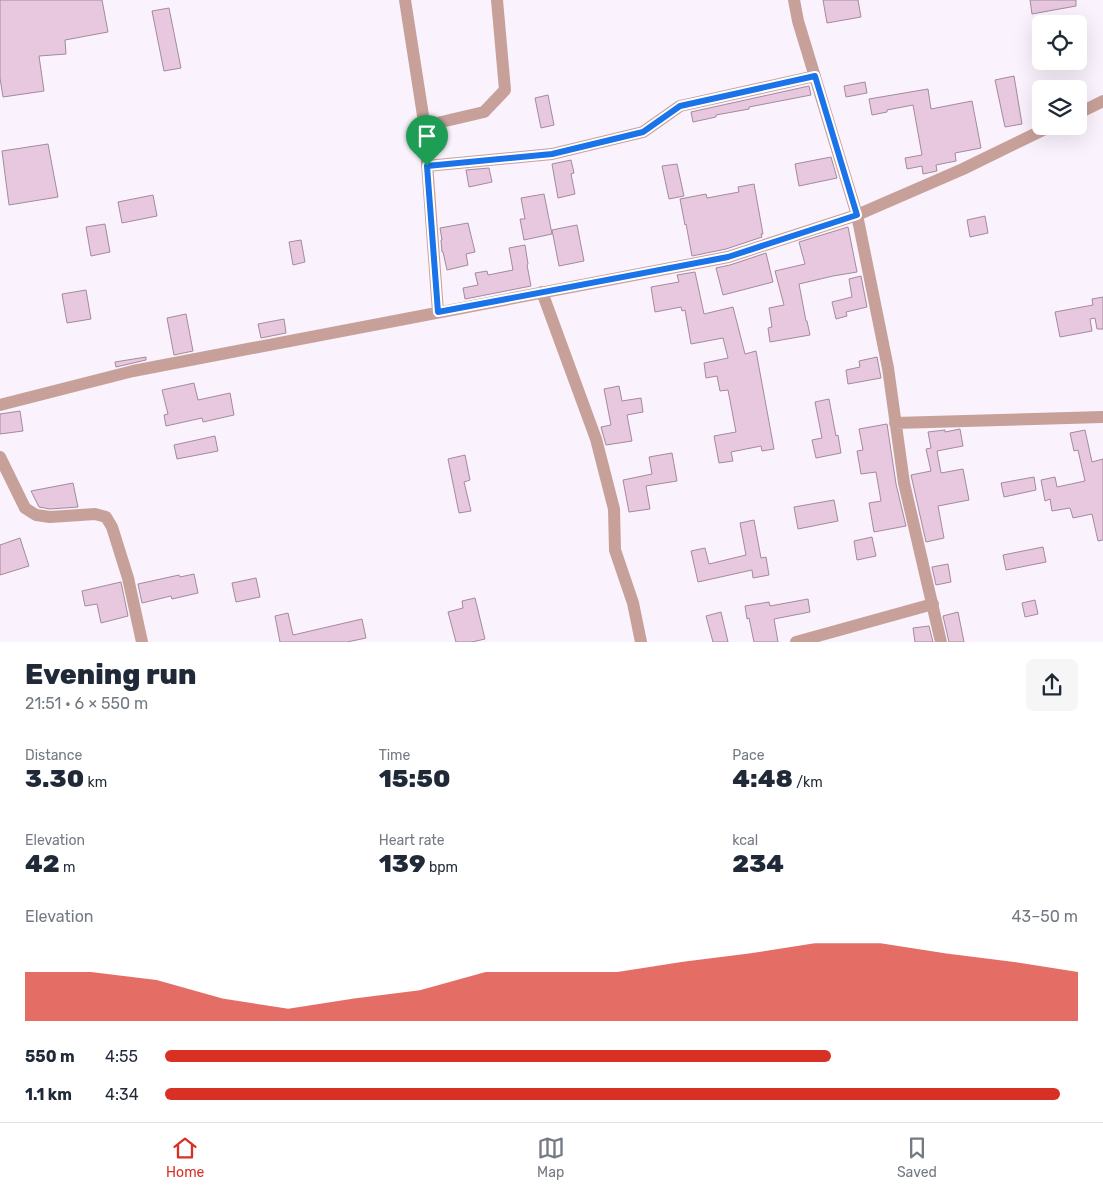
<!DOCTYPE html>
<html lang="en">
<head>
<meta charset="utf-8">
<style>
  :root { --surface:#fff; --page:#f6f6f7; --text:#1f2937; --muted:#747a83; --line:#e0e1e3; --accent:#d93025 }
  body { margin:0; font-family:Rubik,sans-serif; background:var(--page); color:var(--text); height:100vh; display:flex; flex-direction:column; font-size:19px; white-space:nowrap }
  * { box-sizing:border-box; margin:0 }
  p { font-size:16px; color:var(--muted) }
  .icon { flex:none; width:28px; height:28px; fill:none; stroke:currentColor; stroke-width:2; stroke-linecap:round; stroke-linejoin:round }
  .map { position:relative; height:642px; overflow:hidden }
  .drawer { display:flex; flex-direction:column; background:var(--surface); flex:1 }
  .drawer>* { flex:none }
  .tools { position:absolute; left:1032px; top:15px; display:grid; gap:10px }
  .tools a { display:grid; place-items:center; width:55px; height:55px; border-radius:8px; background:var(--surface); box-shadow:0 5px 20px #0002; font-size:25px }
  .pin { position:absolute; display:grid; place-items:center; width:42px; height:42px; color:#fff; margin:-51px -21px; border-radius:50% 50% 50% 0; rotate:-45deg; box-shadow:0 0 5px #0007 }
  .pin .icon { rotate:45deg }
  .round { display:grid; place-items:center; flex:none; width:52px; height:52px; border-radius:8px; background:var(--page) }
  .headline { display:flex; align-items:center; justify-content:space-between; height:85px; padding:0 25px }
  h1 { font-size:28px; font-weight:800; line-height:38px }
  .metrics { display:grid; grid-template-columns:repeat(3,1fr); gap:8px; height:85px; padding:5px 25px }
  .metrics div { display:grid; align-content:center }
  .metrics b { font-size:25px; font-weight:800 }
  .metrics small { font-size:14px; font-weight:400 }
  .metrics p { font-size:14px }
  .chart { height:140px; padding:10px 25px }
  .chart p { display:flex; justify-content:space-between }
  .chart svg { width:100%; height:90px; margin-top:5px; fill:var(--accent); opacity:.7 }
  ul { padding:0 25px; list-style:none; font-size:16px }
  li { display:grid; grid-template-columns:80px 60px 1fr; align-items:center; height:38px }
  li i { height:12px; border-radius:6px; background:var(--accent) }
  .tabs { display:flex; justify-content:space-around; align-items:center; height:70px; border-top:1px solid var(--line); background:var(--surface); font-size:14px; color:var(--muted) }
  .tabs a { display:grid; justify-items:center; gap:2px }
  .tabs .selected { color:var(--accent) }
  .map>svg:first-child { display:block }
  .building { fill:#e8c8df; stroke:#a48a9c }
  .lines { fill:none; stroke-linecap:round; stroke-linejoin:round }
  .minor { stroke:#c8a09a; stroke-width:12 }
  .route-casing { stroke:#fff; stroke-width:10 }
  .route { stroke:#1a73e8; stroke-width:6 }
</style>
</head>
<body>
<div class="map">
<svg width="1103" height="642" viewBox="0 0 1103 642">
  <rect width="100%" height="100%" fill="#faf2fc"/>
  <!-- building -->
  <path class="building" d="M0 0H102L108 32 65 40 66 54 39 56 44 91 3 97 0 78Z
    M823 0H858L861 17 827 23Z
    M1030 0H1076V6L1032 14Z
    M169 8 181 68 164 71 152 11Z
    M1014 76 1022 124 1005 127 995 80Z
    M865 82 867 93 846 97 844 86Z
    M809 86 811 95 749 107V109L716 115V117L693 122 691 112Z
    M928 89 931 109 972 101 981 148 955 153 956 161 936 165 937 171 923 174 922 166 907 169 905 158 922 155 913 105 887 110V112L872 115 869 99Z
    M548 95 554 125 541 128 535 98Z
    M48 144 58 197 9 205 2 151Z
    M831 157 837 178 799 186 795 164Z
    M571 160 574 173 571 174 575 194 558 198 552 164Z
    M677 164 684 196 669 199 662 166Z
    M489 168 492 182 469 187 466 170Z
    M754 184 763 234H761L762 237 726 249 692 256 686 224 685 225 680 199 706 194 707 198 739 192 738 187Z
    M544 194 552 234 524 240 520 219H525L521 198Z
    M153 195 157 216 122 223 118 202Z
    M985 216 988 233 970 237 967 220Z
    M468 223 475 252 466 254 468 265 447 270 443 252H442L441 240H442L440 228Z
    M105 224 110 252 91 256 86 227Z
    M577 225 584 261 559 266 552 230Z
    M848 227 857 272 833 276 799 284 806 321H807L810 335 770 342 768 328 772 327 769 308 784 305 775 271 805 264 799 242Z
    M301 240 305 262 293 265 289 242Z
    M525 245 528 264 527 265 531 286 465 299 463 288 478 285 475 273 487 271 488 275 513 270 509 248Z
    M766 253 773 282 723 295 716 268 730 265Z
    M695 272 704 314 733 307 745 354 756 351 774 449 762 451 761 446 731 452 733 461 719 463 714 436 736 432 728 390 720 391 717 376 706 378 704 363 728 358 723 338 691 344 685 310 682 311 681 307 655 312 651 287 679 282 677 275Z
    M861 276 867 307 846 312 847 316 836 319 832 302 852 297 849 279Z
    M86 290 91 319 67 323 62 294Z
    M1103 297V329H1097L1095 318 1090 319 1092 331 1060 337 1055 312 1093 305 1092 299Z
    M186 314 193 351 174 355 167 318Z
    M284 319 286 333 261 338 258 324Z
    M146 357V360L116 367 115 362Z
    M877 357 881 378 848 384 846 370 860 367 859 361Z
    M194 383 198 400 230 393 234 415 203 422 202 418 166 426 164 415 168 414 162 390Z
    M619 386 622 401 641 398 643 412 627 415 632 441 606 445 601 427 611 425 604 389Z
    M829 399 836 436 838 435 841 453 816 458 812 440 822 438 815 402Z
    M20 411 23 431 0 434V414Z
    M887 424 896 484 906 526 874 532 869 503 881 501 876 472 861 474 857 451 863 450 859 429Z
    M960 429 963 446 937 451 941 473 963 469 969 500 938 506 944 538 926 542 911 475 931 471 926 449 931 448 928 432 945 430V432Z
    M1085 430 1092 462 1103 459V540L1098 541 1092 514 1073 518 1070 508 1052 511 1050 499 1045 501 1041 480 1055 477 1057 487 1085 481 1078 450 1074 451 1070 433Z
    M215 436 218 451 177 459 174 445Z
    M672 453 677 481 646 486 650 509 629 512 623 480 652 474 649 457Z
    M465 455 470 480 464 482 471 511 459 513 448 459Z
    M1034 477 1036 490 1004 497 1001 483Z
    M73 483 78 507 50 509 39 507 31 491Z
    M834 500 838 521 798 529 794 507Z
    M754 520 761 558 766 557 769 575 753 578 752 570 698 582 691 551 705 548 709 564 746 555 740 523Z
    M872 537 876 556 857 560 854 541Z
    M20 538 29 566 0 575V545Z
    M1043 547 1046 562 1006 570 1003 555Z
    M948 564 951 582 936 585 932 567Z
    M194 574 198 593 172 599 171 596 142 603 138 584 179 575 180 577Z
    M256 578 260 597 236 602 232 583Z
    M121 582 128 616 101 623 97 604 85 606 82 591Z
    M475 598 485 639 472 642H456L448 612 463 608 462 601Z
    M808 599 810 612 774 619 778 642H754L749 618 747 619 745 606 769 602 770 606Z
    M1035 600 1038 614 1025 617 1022 603Z
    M721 612 728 642H713L706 616Z
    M958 612 964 642H949L943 616Z
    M288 613 293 635 362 619 366 638 347 642H280L275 616Z
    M929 626 933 642H915L913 628Z"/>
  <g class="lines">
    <!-- minor -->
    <path class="minor" d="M405 0 424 122 438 312
      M794 0 798 21 857 215 888 368 904 483 941 642
      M1079 113 1103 101
      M424 122 437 123 484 112 505 90 497 0
      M427 166 552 154 643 132 680 106 815 76
      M542 292 596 439 614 509 615 550 633 603 641 642
      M0 405 133 371 728 257 857 215 963 169 1051 126
      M895 423 1103 417
      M0 457 25 508 36 515 50 517 95 514 106 517 112 527 128 578 142 642
      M796 642 933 604"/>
  </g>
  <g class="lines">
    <!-- route casing -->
    <g class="route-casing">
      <path id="route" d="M815 76 857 215 728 257 438 312 427 166 552 154 643 132 680 106Z"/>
    </g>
    <!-- route -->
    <use href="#route" class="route"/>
  </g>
</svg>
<div class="tools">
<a><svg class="icon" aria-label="locate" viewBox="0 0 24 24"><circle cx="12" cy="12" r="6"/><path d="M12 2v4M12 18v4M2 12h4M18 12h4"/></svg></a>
<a><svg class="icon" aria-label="layers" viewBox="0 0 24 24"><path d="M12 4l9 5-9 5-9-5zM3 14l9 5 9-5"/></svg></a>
</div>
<div class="pin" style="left:427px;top:166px;background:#1e9e55"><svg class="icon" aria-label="arrive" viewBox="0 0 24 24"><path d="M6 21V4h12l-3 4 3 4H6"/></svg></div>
</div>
<section class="drawer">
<div class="headline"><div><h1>Evening run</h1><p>21:51 · 6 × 550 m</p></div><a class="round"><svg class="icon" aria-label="share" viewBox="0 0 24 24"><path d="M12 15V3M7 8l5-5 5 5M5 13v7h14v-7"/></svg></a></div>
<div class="metrics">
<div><p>Distance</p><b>3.30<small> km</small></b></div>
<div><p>Time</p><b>15:50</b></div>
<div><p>Pace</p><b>4:48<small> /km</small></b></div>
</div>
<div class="metrics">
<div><p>Elevation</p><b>42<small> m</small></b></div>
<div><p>Heart rate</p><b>139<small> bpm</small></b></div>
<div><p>kcal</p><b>234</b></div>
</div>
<div class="chart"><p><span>Elevation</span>43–50 m</p>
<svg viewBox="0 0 160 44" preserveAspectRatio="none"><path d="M0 44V20L10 20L20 24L30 33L40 38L50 33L60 29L70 20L80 20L90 20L100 15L110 11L120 6L130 6L140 11L150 15L160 20V44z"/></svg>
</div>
<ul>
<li><b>550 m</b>4:55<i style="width:73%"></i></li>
<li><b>1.1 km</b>4:34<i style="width:98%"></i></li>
</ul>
</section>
<nav class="tabs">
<a class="selected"><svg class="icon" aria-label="home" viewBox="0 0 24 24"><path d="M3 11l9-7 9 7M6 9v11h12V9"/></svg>Home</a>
<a><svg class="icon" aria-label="map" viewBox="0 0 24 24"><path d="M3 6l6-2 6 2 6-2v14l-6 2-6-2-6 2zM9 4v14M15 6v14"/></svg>Map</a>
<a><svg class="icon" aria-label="saved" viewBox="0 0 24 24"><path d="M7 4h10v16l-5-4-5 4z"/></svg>Saved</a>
</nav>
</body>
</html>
